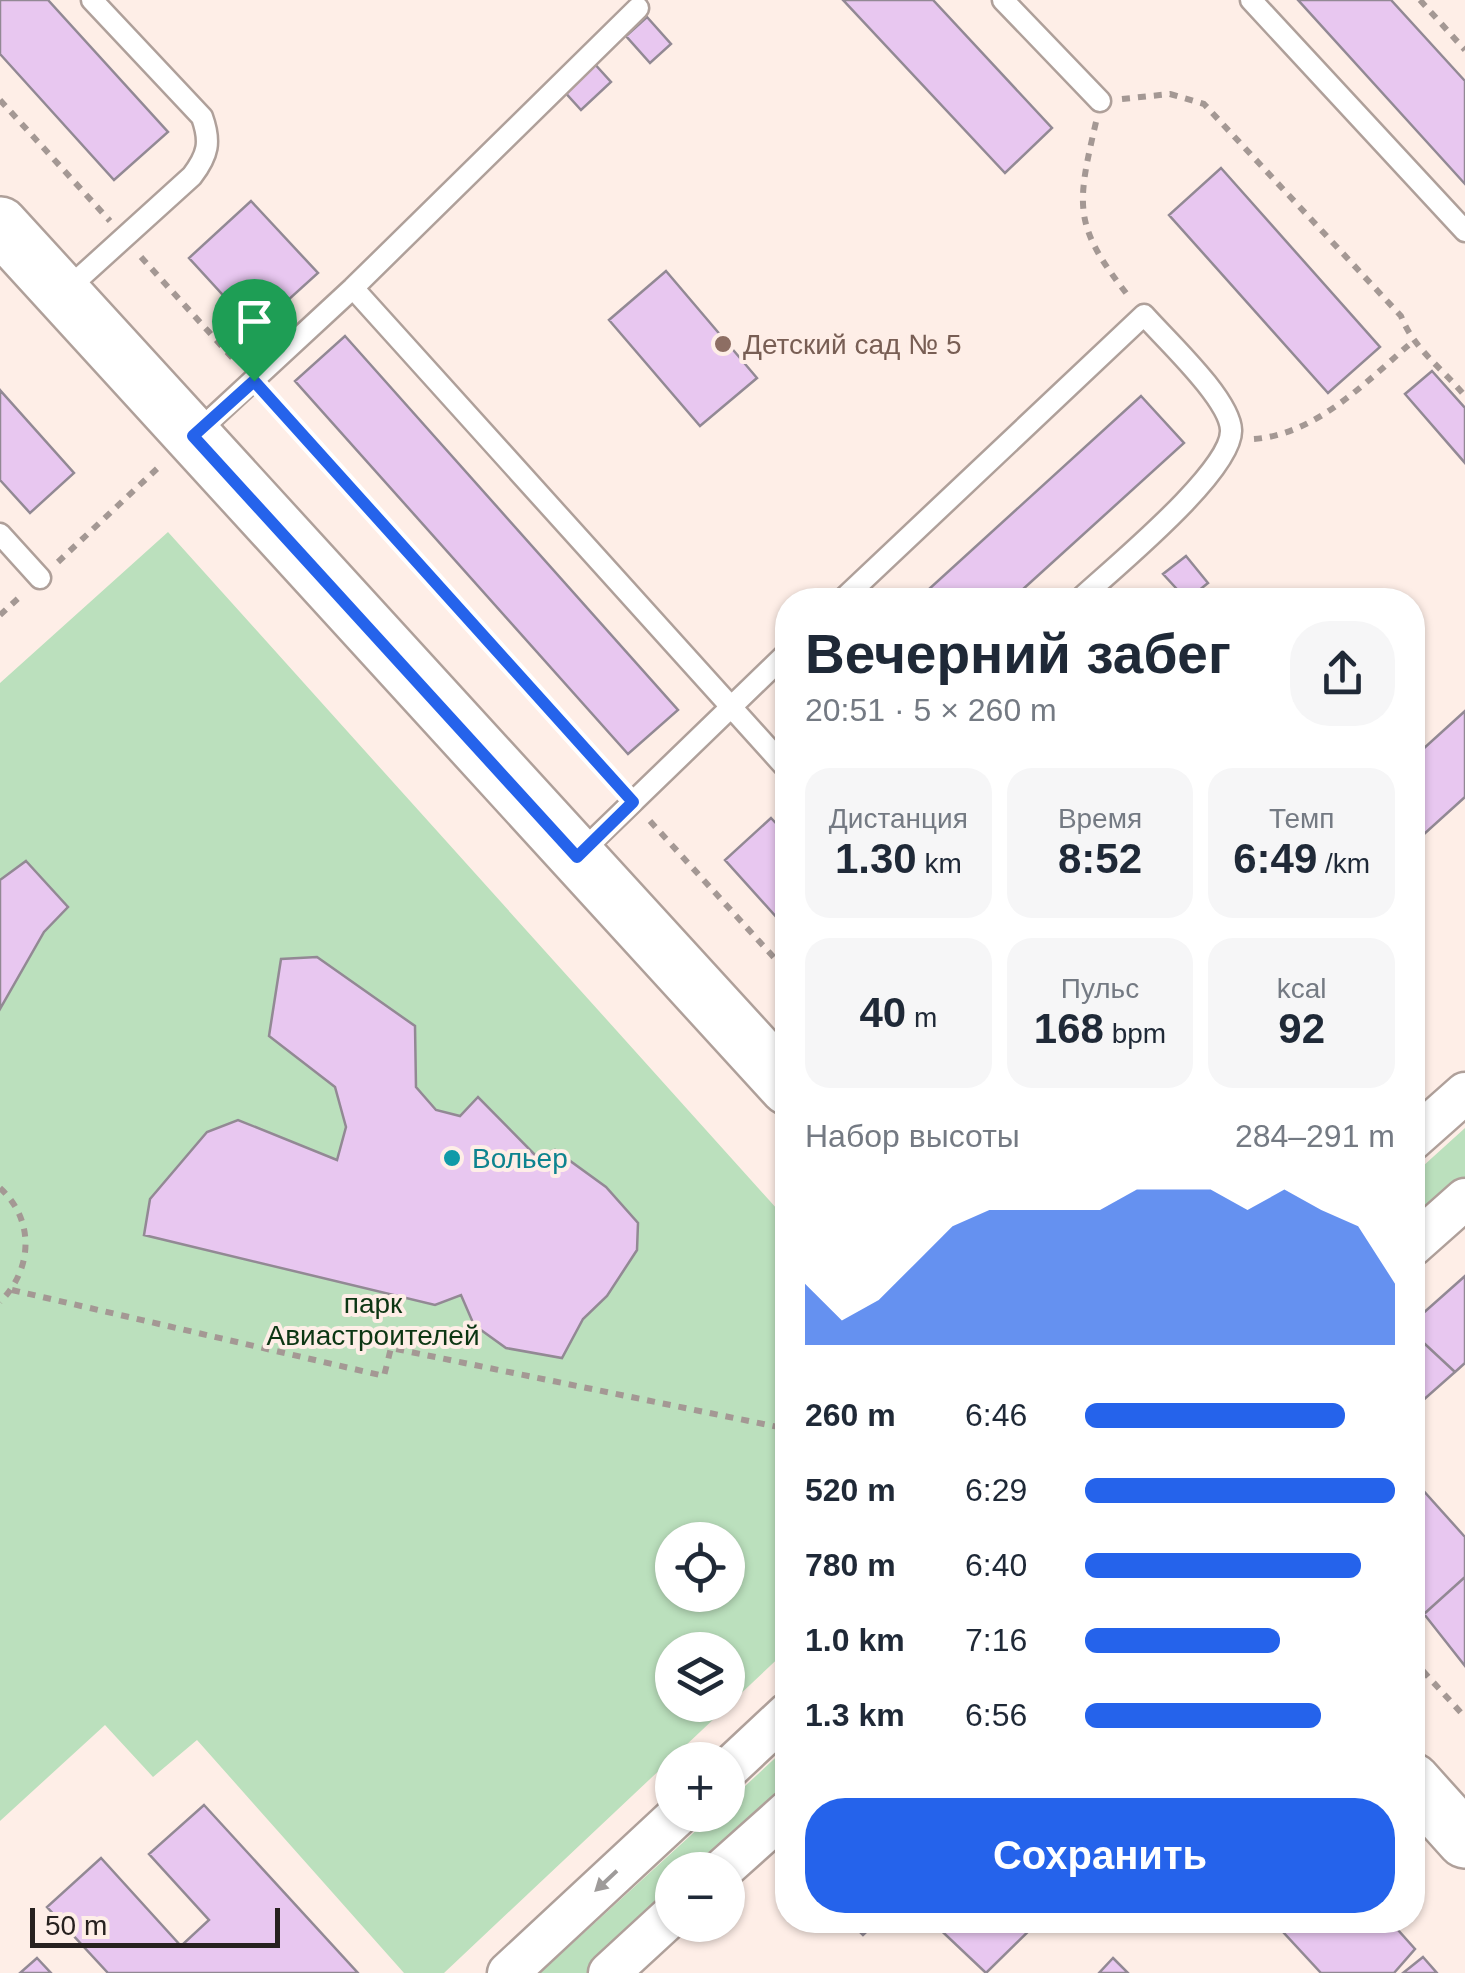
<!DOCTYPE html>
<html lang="ru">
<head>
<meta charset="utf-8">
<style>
  :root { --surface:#fff; --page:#f6f6f7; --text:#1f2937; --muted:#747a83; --accent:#2563eb }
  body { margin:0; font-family:Helvetica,sans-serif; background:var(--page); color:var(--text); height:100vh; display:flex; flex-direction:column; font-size:38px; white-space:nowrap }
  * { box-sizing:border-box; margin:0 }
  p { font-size:32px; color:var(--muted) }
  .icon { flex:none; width:55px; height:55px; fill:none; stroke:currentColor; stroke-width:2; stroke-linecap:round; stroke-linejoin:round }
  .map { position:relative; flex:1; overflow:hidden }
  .drawer { position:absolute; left:775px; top:588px; width:650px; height:1345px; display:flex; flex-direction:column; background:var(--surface); border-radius:40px; box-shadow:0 2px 8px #0004 }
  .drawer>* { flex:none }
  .tools { position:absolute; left:655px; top:1522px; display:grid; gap:20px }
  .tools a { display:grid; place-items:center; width:90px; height:90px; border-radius:50%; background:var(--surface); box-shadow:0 2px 8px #0004; font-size:50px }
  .scale { position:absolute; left:30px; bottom:25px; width:250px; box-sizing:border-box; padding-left:10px; border:5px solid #27211f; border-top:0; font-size:28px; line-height:35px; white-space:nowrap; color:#27211f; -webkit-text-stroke:8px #feeee7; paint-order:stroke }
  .pin { position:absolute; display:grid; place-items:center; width:85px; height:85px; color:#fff; margin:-102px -42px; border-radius:50% 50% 50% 0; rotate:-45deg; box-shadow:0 0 10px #0007 }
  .pin .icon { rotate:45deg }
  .round { display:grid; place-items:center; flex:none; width:105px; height:105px; border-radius:40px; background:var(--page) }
  .overview { display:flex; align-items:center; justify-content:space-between; height:170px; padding:0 30px }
  h1 { font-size:55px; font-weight:700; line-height:75px }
  .figures { display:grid; grid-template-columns:repeat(3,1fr); gap:15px; height:170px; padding:10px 30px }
  .figures div { display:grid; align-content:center; border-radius:25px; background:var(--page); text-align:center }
  .figures b { font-size:42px; font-weight:700 }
  .figures small { font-size:28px; font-weight:400 }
  .figures p { font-size:28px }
  .chart { height:280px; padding:20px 30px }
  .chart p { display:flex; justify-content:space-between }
  .chart svg { width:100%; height:180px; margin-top:10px; fill:var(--accent); opacity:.7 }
  .action { display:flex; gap:20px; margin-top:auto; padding:20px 30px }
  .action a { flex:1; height:115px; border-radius:40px; background:var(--accent); color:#fff; font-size:40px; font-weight:700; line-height:115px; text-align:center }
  ul { padding:0 30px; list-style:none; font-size:32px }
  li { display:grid; grid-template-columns:160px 120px 1fr; align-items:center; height:75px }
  li i { height:25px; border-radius:12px; background:var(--accent) }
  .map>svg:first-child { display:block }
  .green { fill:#bbe0bd; fill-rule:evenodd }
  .building { fill:#e8c7f0; stroke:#928994; stroke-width:2.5 }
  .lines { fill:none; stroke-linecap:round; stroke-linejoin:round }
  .service-casing { stroke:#afa09a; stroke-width:25 }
  .minor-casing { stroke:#afa09a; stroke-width:45 }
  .secondary-casing { stroke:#afa09a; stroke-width:60 }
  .path { stroke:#a49894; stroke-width:6; stroke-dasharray:8 8; stroke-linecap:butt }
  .service { stroke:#fff; stroke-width:20 }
  .minor { stroke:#fff; stroke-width:40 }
  .secondary { stroke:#fff; stroke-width:55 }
  .oneway { fill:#9e9b9a }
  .route-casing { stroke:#fff; stroke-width:20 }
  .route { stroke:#2563eb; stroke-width:12 }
  .education-dot { fill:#8d6e63; stroke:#feeee7; stroke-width:4 }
  .culture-dot { fill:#0f9aa8; stroke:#feeee7; stroke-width:4 }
  .labels { text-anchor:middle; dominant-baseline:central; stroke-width:8; stroke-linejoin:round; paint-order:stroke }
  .education-label { font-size:28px; fill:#785e54; stroke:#feeee7; text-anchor:start }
  .culture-label { font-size:28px; fill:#0d838f; stroke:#feeee7; text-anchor:start }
  .park-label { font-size:28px; fill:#0c3613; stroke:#feeee7 }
</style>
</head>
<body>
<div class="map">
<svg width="1465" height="1973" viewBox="0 0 1465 1973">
  <rect width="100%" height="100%" fill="#feeee7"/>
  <!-- green -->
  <path class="green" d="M168 532 787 1220V1650L444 1973H404L197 1740 153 1777 105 1725 0 1821V683ZM672 1540H728V1595H672ZM672 1650H728V1705H672Z
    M1465 1128V1179L1413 1226 1412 1176Z
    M787 1747V1793L703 1870H672V1897L590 1973H540L713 1815H728V1802Z"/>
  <!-- building -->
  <path class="building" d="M0 0H48L168 132 114 180 0 54Z
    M843 0H933L1052 128 1005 173Z
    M1298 0H1391L1465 81V184Z
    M647 17 671 44 650 63 626 36Z
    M592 61 611 82 581 110 562 89Z
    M1221 168 1380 347 1328 393 1169 215Z
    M251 201 318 273 255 330 189 258Z
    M666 271 757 378 700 426 609 320Z
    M345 336 678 710 628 754 295 381Z
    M1432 371 1465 408V463L1405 394Z
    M0 390 74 473 30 513 0 480Z
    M1141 396 1184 443 1011 600H917Z
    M1186 556 1208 583 1187 600 1163 574Z
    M1465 711V797L1412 845V759Z
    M771 818 788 836V930L725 860Z
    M26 861 68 907 44 932 0 1009V880Z
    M317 957 415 1026 416 1087 436 1110 460 1116 478 1097 536 1156 555 1150 606 1187 638 1223 637 1250 607 1296 583 1319 562 1358 506 1348 474 1325 461 1295 435 1305 144 1235 150 1199 207 1132 238 1120 337 1160 346 1127 335 1087 269 1036 281 959Z
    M1465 1276V1363L1455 1372 1412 1332V1323Z
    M1412 1332 1455 1372 1412 1410Z
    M1412 1478 1465 1537V1577L1424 1614 1412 1602Z
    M1465 1577V1666L1424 1614Z
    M204 1805 358 1973H108L47 1907 101 1858 181 1946 209 1920 149 1854Z
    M848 1920H879L863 1935Z
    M930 1920H1040L986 1973Z
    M1272 1920H1389L1415 1949 1394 1973H1321Z
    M1423 1957 1437 1973H1403Z
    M37 1958 51 1973H20Z
    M1113 1958 1128 1973H1099Z"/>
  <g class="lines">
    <!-- service casing -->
    <g class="service-casing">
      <path id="service" d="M1003 0 1100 101
        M1251 0 1465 231
        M353 288 788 770
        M64 292 192 176C208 155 211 142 202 117L92 0
        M193 436 353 288 638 8
        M0 534 40 578
        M842 600 1144 315C1165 339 1230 399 1231 430 1233 471 1111 570 1079 600
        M577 856 788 652"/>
    </g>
    <!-- minor casing -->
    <g class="minor-casing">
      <path id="minor" d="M1412 1140 1465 1093
        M1412 1246 1465 1199
        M728 1769 788 1713
        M722 1870 788 1811
        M508 1973 678 1815
        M609 1973 672 1915"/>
    </g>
    <!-- secondary casing -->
    <g class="secondary-casing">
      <path id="secondary" d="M0 225 788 1087
        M1412 1781 1465 1840"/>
    </g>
    <!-- path -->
    <path class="path" d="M1420 0 1465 50
      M1122 99 1170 94 1204 104 1401 316C1413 348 1442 368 1465 396
      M0 100 110 221
      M1096 122C1076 208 1073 226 1130 298
      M141 257 237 363
      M269 398 619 786
      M1254 439C1317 434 1366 382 1411 343
      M58 562 162 464
      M0 615 23 594
      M650 821 788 973
      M0 1188C35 1220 33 1269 0 1302
      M12 1290 384 1376 391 1348 788 1429
      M1412 1659 1465 1717"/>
    <!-- service -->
    <use href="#service" class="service"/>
    <!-- minor -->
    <use href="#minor" class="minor"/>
    <!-- secondary -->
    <use href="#secondary" class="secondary"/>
  </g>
  <!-- one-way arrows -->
  <defs><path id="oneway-solid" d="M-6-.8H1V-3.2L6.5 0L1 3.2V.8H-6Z" transform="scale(2.5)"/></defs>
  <use class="oneway" href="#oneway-solid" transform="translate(606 1881) rotate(137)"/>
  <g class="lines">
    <!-- route casing -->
    <g class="route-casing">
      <path id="route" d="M254 381 633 802 577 857 193 436Z"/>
    </g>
    <!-- route -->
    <use href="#route" class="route"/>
  </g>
  <!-- markers -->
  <circle class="education-dot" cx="723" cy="344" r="10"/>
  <circle class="culture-dot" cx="452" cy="1158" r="10"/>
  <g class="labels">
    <!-- education labels -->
    <g class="education-label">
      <text x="743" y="344">Детский сад № 5</text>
    </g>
    <!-- culture labels -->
    <g class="culture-label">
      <text x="472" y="1158">Вольер</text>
    </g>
    <!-- park labels -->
    <g class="park-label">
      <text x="373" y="1303">парк<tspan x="373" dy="32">Авиастроителей</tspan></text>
    </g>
  </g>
</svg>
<div class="tools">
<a><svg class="icon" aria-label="locate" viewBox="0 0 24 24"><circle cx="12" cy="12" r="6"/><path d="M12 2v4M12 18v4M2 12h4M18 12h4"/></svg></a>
<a><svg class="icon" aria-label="layers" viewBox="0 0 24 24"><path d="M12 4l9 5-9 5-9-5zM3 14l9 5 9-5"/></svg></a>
<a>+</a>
<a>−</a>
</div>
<div class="scale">50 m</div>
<div class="pin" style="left:254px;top:381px;background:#1e9e55"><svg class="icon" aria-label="arrive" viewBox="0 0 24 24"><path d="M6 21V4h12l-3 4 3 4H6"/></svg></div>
<section class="drawer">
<div class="overview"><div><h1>Вечерний забег</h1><p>20:51 · 5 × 260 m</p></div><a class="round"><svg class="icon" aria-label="share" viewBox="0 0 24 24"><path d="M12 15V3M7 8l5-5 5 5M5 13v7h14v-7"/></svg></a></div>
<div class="figures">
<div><p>Дистанция</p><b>1.30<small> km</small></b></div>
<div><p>Время</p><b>8:52</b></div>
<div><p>Темп</p><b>6:49<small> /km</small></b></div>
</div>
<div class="figures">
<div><b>40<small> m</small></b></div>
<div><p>Пульс</p><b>168<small> bpm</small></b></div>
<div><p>kcal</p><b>92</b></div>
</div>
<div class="chart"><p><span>Набор высоты</span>284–291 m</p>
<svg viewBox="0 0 160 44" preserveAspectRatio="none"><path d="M0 44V29L10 38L20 33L30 24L40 15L50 11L60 11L70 11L80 11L90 6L100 6L110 6L120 11L130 6L140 11L150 15L160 29V44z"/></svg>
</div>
<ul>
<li><b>260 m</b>6:46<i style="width:84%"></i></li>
<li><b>520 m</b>6:29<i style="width:100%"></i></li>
<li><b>780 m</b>6:40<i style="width:89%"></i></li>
<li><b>1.0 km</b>7:16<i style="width:63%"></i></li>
<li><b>1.3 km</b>6:56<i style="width:76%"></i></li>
</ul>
<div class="action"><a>Сохранить</a></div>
</section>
</div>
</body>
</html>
